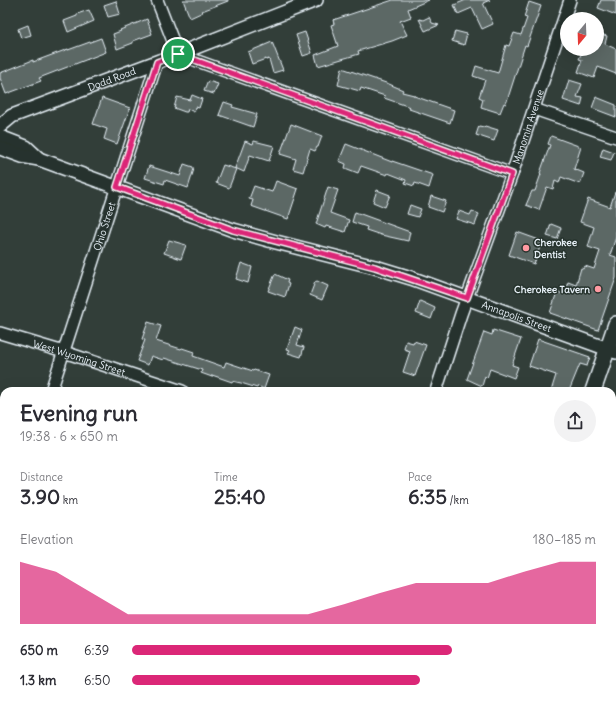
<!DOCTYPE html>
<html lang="en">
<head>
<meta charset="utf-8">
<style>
  :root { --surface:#fff; --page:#f2f2f3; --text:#2b2b33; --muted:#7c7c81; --accent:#db2777 }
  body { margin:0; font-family:Delius,sans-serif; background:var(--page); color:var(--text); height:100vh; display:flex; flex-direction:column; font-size:15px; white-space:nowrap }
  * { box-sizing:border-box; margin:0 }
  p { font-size:13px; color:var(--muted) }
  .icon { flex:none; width:22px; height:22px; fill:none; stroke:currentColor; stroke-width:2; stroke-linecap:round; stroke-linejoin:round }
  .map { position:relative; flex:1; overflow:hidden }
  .sheet { position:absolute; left:0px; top:387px; width:616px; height:316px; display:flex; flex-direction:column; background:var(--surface); border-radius:12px 12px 0 0; box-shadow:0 4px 16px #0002 }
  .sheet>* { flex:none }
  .needle { width:26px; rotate:199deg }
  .buttons { position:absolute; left:560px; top:12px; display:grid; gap:8px }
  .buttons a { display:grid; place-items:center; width:44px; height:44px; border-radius:50%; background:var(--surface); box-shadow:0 4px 16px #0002; font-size:20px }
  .pin { position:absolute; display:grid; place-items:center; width:34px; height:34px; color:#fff; margin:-17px; border:2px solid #fff; border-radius:50%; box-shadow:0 1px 4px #0007 }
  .round { display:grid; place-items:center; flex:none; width:42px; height:42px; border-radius:21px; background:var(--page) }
  .overview { display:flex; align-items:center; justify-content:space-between; height:68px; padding:0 20px }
  h1 { font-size:22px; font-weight:700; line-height:30px }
  .stats { display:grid; grid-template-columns:repeat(3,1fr); gap:6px; height:68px; padding:4px 20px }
  .stats div { display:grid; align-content:center }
  .stats b { font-size:20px; font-weight:700 }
  .stats small { font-size:11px; font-weight:400 }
  .stats p { font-size:11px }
  .chart { height:112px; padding:8px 20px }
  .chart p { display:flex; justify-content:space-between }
  .chart svg { width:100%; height:72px; margin-top:4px; fill:var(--accent); opacity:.7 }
  ul { padding:0 20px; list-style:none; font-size:13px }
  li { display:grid; grid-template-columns:64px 48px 1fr; align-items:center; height:30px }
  li i { height:10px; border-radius:5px; background:var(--accent) }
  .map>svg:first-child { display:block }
  .building { fill:#5c6865; stroke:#e8f1f8 }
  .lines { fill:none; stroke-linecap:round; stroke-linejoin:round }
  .minor-casing { stroke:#e8f1f8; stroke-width:14 }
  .tertiary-casing { stroke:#e8f1f8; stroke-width:16 }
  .secondary-casing { stroke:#e8f1f8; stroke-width:18 }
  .minor { stroke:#26332d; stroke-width:11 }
  .tertiary { stroke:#26332d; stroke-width:13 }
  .secondary { stroke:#26332d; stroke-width:15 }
  .route-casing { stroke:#fff; stroke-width:8 }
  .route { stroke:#db2777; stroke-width:5 }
  .poi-dot { fill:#ff9aa2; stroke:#26332d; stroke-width:1.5 }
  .labels { text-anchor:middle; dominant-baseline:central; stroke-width:3; stroke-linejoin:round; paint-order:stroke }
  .street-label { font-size:10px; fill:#e8f1f8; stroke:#26332d }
  .poi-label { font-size:10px; font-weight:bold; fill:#e8f1f8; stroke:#26332d; text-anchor:start }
</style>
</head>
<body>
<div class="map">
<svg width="616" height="703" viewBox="0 0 616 703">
  <rect width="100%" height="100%" fill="#323e39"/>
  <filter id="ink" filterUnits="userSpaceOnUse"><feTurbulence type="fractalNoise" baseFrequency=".025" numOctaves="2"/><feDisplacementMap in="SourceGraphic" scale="8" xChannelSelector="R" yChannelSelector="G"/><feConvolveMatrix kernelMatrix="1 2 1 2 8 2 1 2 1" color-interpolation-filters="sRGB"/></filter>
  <g filter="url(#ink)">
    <!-- building -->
    <path class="building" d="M183 0H228V1L202 11 203 12 190 18Z
      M393 0H429L408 9 411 17 400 21 407 35 392 41 358 51 359 54 318 66 315 55 338 46 331 25 334 24 333 20Z
      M466 0H490L483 3 493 24 482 29 472 8 458 14 454 5Z
      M601 0H612L616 1V15L598 8Z
      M116 1 120 14 108 17 104 5Z
      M529 2 541 6 527 46 525 45 506 104 504 103 500 113 481 107 483 99 479 97 485 80 473 76 476 66 498 73 506 45 509 46 514 33 521 35 527 18 524 17Z
      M89 10 94 21 68 32 64 21 77 16V14Z
      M429 17 432 23 439 25 425 31 419 19 423 20Z
      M147 19 152 34 133 41V43L117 49 113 34 121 31 120 30Z
      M28 25 31 35 21 38 18 29Z
      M455 31 467 34 464 45 452 41Z
      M305 32 312 53 303 56 296 35Z
      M597 33 607 36 605 44 616 49V74L598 67 594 78 578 72 582 60 579 59 583 49H597Z
      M101 38 106 52 39 78 41 81 6 94 0 78V73L33 60V62L68 49V50Z
      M272 42 283 70 273 73 269 59 266 60V59L252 64 248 52Z
      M342 68 389 84 403 90 402 92 414 95V96L454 110 450 123 409 109 410 107 384 98 385 96 361 88 360 91 338 85Z
      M569 80 582 84 577 97 583 98 581 106 563 100Z
      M208 81 218 84 214 94 204 91Z
      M192 95 202 99 199 108 196 107 194 112 188 109 187 112H185L174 108 177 97 190 100Z
      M596 97 616 105V117L592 108Z
      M102 98 130 108 117 144 104 139 107 129 93 124Z
      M224 102 233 105 232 107 257 114 253 127 219 115Z
      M291 124 322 136 318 147H317L315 151 310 149 303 172 293 169 296 159 280 154Z
      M479 126 484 127 485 126 498 130 494 141 476 135Z
      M551 136 581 147 574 169 584 173 580 184 561 177 559 183 555 181 553 189 547 187 539 210 526 205 532 191H535L541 174 540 173 550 145 548 144Z
      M245 141 253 144 254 141 274 146 269 161 250 155 244 172 235 168Z
      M346 144 392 162V161L433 175 429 188 415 183 414 186 405 183 406 180 388 173 387 175 361 166 358 173 345 168 346 164 339 161Z
      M603 148 614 152 611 160 600 157Z
      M184 164 193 167V168L194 169 188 188 165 180 164 184 145 178 149 166 180 176Z
      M223 165 236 169 229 188 216 183Z
      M276 181 298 189 288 219 251 206 253 200 249 199 254 186 272 192Z
      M328 187 338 190 330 213 349 220 345 232 326 226 325 228 316 224Z
      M377 190 390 195 385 207 373 202Z
      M615 192H616V237L610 255 616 257V278L598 330 550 313 557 292 564 294 568 282 576 285 581 268 583 269 585 266 594 269 600 251 588 247 594 227 580 222 588 199 610 207Z
      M431 196 446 201 442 212 428 207Z
      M410 205 421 209 418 217 407 214Z
      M459 211 470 215 472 211 479 214 475 225 456 219Z
      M355 212 410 232 408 241 381 235 366 230 367 227 352 222Z
      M551 224 561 228 557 239 547 236Z
      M517 232 542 241 534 264 509 255Z
      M169 240 186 245 181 259 164 253Z
      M241 263 252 267 248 283 236 279Z
      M275 274 288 280 287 283 289 284 285 297 268 291Z
      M317 281 328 286 322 300 310 295 315 282Z
      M420 301 435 308 431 319 416 313Z
      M148 322 161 326 156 341 181 349 182 348 194 352 193 356 224 367 226 362 253 371 254 370 269 375 264 389 258 386 257 388 241 383 232 381V382L212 375V377L201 373 202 370 164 358 163 360 151 356 148 365 137 361 145 340 142 339Z
      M295 327 302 330 297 345 304 347 301 357 288 353 290 350 287 349Z
      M493 330 521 339 512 365 518 367 514 378 490 369 487 378 485 376 482 386 467 379 484 332 492 335Z
      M538 339 590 357 587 366 580 364 569 391H551L556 375 529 366Z
      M406 341 413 343 414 341 426 345 415 376 403 372 410 351 404 349Z"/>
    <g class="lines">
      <!-- minor casing -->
      <g class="minor-casing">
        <g id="minor">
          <path d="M157 0 178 54 512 174"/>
          <path d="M534 109 616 137"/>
          <path id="s1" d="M0 333 64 352 182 391"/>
          <path id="s2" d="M51 391 157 62"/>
          <path id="s3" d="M436 391 461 314 512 174 570 0"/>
          <path d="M0 513 4 514"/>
          <path d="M612 537 616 538"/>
          <path d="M0 545 4 533"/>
          <path d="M0 692 4 693"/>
          <path d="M22 699 35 703"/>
          <path d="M559 699 570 703"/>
          <path d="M332 703 333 699"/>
        </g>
      </g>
      <!-- tertiary casing -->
      <g class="tertiary-casing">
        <g id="tertiary">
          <path id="s4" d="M0 126 12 116 178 54 316 0"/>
          <path d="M0 137 26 147 39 159"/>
          <path id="s5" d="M0 148 22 156 39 159 233 230 276 242 375 267 411 278 616 352"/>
        </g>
      </g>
      <!-- secondary casing -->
      <g class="secondary-casing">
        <path id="secondary" d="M593 391 616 324
          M488 703 490 699"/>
      </g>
      <!-- minor -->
      <use href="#minor" class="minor"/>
      <!-- tertiary -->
      <use href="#tertiary" class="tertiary"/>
      <!-- secondary -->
      <use href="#secondary" class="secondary"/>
    </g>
  </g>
  <g class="lines" filter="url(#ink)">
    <!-- route casing -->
    <g class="route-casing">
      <path id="route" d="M178 54 512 174 467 298 375 267 233 230 117 187 157 62Z"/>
    </g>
    <!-- route -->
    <use href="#route" class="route"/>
  </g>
  <!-- markers -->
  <g class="poi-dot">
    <circle cx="526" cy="248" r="4"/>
    <circle cx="598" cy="289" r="4"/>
  </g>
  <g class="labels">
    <!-- street labels -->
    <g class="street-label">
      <text stroke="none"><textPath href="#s4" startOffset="122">Dodd Road</textPath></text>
      <text stroke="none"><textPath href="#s3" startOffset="280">Manomin Avenue</textPath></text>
      <text stroke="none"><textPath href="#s2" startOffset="173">Ohio Street</textPath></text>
      <text stroke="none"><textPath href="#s5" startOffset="544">Annapolis Street</textPath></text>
      <text stroke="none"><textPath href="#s1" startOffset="83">West Wyoming Street</textPath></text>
    </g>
    <!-- poi labels -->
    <g class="poi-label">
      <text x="534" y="242">Cherokee<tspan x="534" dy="12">Dentist</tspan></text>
      <text x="590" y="289" text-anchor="end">Cherokee Tavern</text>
    </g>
  </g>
</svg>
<div class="buttons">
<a><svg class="needle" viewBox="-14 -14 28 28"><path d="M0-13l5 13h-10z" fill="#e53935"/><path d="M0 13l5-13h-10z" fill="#7c7c81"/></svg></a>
</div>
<div class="pin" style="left:178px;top:54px;background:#1e9e55"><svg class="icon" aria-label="arrive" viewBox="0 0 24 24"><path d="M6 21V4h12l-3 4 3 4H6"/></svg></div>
<section class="sheet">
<div class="overview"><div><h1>Evening run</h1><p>19:38 · 6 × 650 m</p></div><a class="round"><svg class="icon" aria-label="share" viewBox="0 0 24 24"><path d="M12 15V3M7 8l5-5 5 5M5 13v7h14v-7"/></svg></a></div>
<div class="stats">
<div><p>Distance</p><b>3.90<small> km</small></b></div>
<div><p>Time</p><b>25:40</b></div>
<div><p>Pace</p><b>6:35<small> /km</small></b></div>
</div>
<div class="chart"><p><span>Elevation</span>180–185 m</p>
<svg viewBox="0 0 160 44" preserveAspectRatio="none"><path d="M0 44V6L10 12L20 25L30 38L40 38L50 38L60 38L70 38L80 38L90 32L100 25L110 19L120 19L130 19L140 12L150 6L160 6V44z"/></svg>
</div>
<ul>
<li><b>650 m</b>6:39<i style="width:69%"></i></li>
<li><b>1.3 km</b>6:50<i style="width:62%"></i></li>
</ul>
</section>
</div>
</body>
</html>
